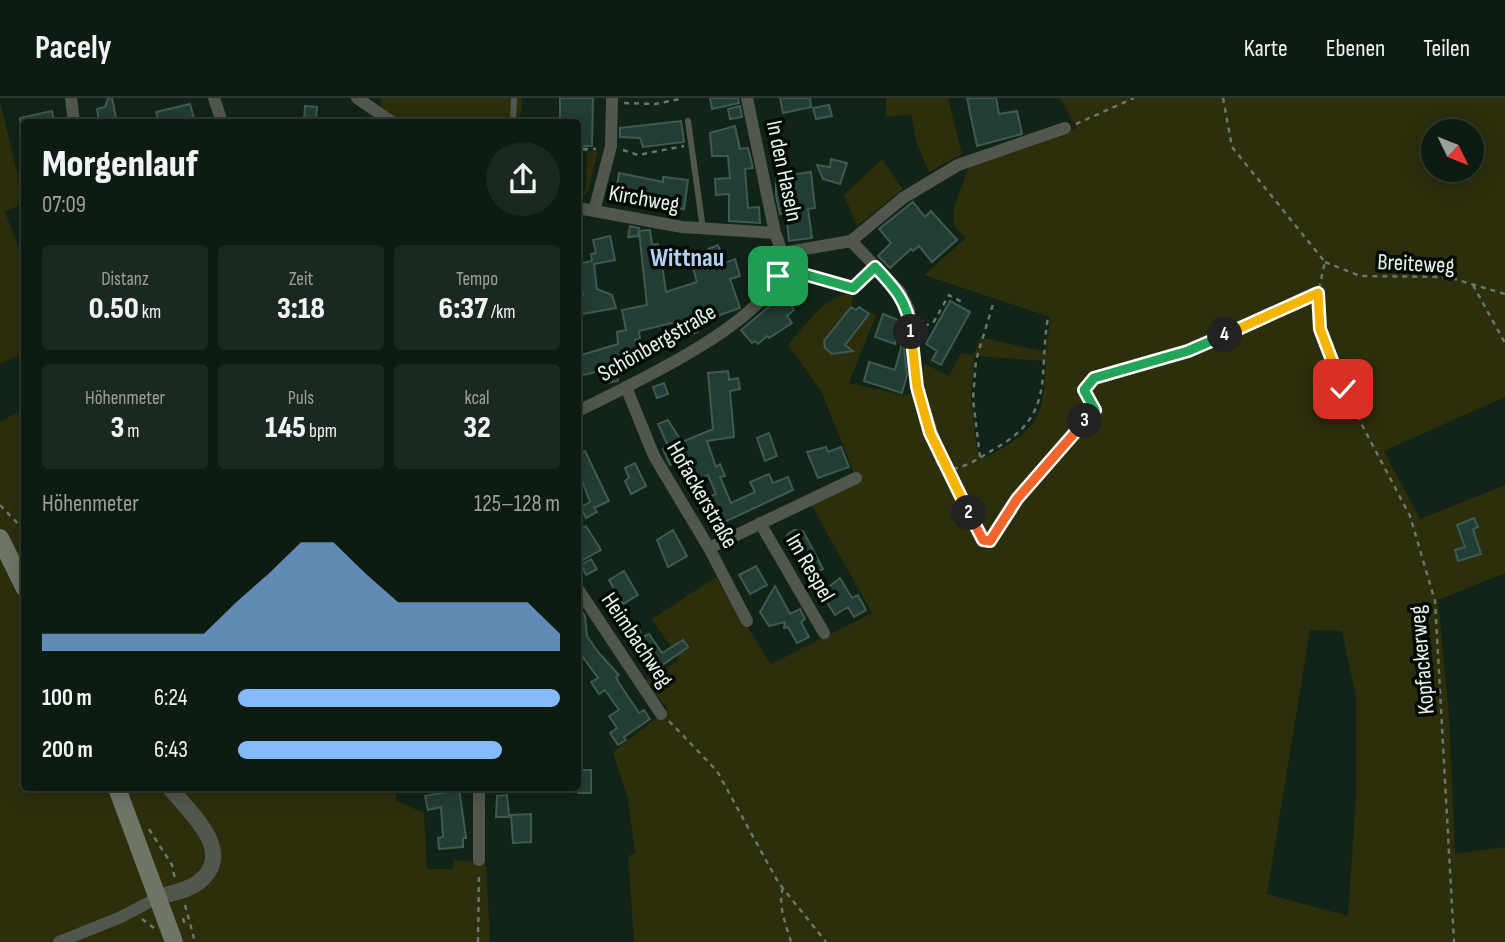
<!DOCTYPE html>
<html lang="de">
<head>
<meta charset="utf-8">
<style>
  :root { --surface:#0d1b11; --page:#1b281f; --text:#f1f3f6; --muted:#9aa19f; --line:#2d3931; --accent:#85bbfb }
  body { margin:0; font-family:"Sofia Sans Condensed",sans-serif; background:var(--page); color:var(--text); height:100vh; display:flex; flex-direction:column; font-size:26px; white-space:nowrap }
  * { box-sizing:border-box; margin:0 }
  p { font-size:23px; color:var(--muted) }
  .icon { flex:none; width:38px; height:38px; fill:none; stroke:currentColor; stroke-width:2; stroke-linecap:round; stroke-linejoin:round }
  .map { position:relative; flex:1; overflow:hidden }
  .drawer { position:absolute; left:21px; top:21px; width:560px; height:672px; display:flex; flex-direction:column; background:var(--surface); border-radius:7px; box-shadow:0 4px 18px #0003,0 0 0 2px var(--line) }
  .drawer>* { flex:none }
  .needle { width:46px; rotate:133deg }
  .controls { position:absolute; left:1421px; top:21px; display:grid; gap:14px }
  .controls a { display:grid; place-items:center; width:63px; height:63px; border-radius:50%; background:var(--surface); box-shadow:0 4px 18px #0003,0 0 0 2px var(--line); font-size:35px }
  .pin { position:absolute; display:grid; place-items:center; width:60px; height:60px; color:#fff; margin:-30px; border-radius:14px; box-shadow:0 4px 10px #0006 }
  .km { position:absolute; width:35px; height:35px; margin:-18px; border-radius:50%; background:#222; color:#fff; font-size:19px; line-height:35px; text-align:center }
  .round { display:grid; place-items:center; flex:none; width:74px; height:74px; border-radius:37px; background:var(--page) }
  .headline { display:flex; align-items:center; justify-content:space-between; height:119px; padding:0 21px }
  h1 { font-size:38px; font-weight:800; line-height:52px }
  .stats { display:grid; grid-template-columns:repeat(3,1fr); gap:10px; height:119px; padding:7px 21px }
  .stats div { display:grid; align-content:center; border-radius:7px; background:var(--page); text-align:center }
  .stats b { font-size:30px; font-weight:800 }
  .stats small { font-size:19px; font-weight:400 }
  .stats p { font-size:19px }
  .chart { height:196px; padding:14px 21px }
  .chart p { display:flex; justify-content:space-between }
  .chart svg { width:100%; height:126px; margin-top:7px; fill:var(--accent); opacity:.7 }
  ul { padding:0 21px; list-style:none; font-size:23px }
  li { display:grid; grid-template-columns:112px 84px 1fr; align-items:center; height:52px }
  li i { height:18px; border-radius:9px; background:var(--accent) }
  header { display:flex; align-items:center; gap:42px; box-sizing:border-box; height:98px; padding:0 35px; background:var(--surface); border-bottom:2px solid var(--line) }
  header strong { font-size:33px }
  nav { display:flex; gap:38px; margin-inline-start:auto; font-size:24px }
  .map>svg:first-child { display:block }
  .green { fill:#2c2e0c; fill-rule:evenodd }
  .building { fill:#223d35; stroke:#3f5a51; stroke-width:2 }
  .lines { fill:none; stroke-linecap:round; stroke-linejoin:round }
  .path { stroke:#67786c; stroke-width:2.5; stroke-dasharray:5 5; stroke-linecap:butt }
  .service { stroke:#51574d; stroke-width:6 }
  .minor { stroke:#51574d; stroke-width:12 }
  .tertiary { stroke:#51574d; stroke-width:16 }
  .secondary { stroke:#6d7667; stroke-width:18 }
  .split-1-casing { stroke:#fff; stroke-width:14 }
  .split-2-casing { stroke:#fff; stroke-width:14 }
  .split-3-casing { stroke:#fff; stroke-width:14 }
  .split-4-casing { stroke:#fff; stroke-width:14 }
  .split-5-casing { stroke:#fff; stroke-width:14 }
  .split-1 { stroke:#22a559; stroke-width:9 }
  .split-2 { stroke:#f5b400; stroke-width:9 }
  .split-3 { stroke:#f0652b; stroke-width:9 }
  .split-4 { stroke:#22a559; stroke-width:9 }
  .split-5 { stroke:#f5b400; stroke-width:9 }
  .labels { text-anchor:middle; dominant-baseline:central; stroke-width:7; stroke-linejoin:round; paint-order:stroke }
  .street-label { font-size:23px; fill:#e9f6ec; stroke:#040b06 }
  .quarter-label { font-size:26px; font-weight:bold; fill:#b4d2f6; stroke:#040b06 }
</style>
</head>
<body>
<header>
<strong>Pacely</strong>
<nav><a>Karte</a><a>Ebenen</a><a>Teilen</a></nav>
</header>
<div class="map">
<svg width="1505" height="844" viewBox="0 0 1505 844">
  <rect width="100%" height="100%" fill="#112417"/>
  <!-- green -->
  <path class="green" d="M381 0H522L520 24H404L381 10Z
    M886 0H948L962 56 929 74 917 46 911 16 886 19Z
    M1060 0H1505V299L1384 353 1420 421 1505 387V475L1438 502 1449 617 1455 756 1505 749V844H634L628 758 635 755 628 701 613 654 668 611 645 583 679 562 652 521 716 479 771 566 872 515 810 405 857 382 821 293 788 247C807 226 824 197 854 194L851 209 856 212 859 209 876 217 849 285 909 298 925 266 949 278 961 255 974 258 980 239 1046 254 1050 219 924 177 966 140 954 128 953 112 969 68 1040 45 1076 30ZM1433 33H1472V72H1433ZM974 258 1046 263C1043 324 1038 330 985 360L978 359 971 301ZM1310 532 1342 533 1356 599V698L1348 818 1267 796Z
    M0 4 20 86H24V105L5 114 18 147 24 145V255L0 266Z
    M587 53H598L588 94 578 102V94L586 93Z
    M882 61 903 91 857 128 844 97Z
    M24 310V690H395L397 703 424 715 427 771H453V762L486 765 490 844H0V324Z"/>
  <!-- building -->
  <path class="building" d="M108 0H112L117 24H99L97 11 105 9Z
    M560 0H593L592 48H578V24H560Z
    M710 0H738L739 5 712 11Z
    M780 0H810L811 9 783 15Z
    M967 0H996L999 16 1017 13 1022 36 977 48Z
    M190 6 195 24H159L156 14Z
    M829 7 832 18 816 21 813 10Z
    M305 8 317 9 316 24H304Z
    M740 8 742 19 730 21 728 11Z
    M52 13 54 24H20V20Z
    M681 23 684 44 643 49 640 40 620 39V30Z
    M735 28 740 51 748 50 753 70 745 71 748 110 759 109 760 125 729 123V96L716 97 715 81 730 80 728 58H712L710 35Z
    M831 61 847 65 840 86 823 81 817 67 830 69Z
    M811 74 815 110 808 111 812 140 789 143 786 115 780 116 776 98V79Z
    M619 75 663 84V79L688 82 684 111 615 100Z
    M913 104 925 119 931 113 957 142 932 164 919 148 913 153 911 151 890 170 878 158 891 145 879 131Z
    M630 128 639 130 638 138 628 139Z
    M650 132 652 147 658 146 660 153 666 194 697 184 692 167 711 161 708 151 718 147 725 165 735 161 740 178 730 181 740 210 717 218 715 212 693 219 698 234 685 239 680 223 639 233 640 241 635 242 639 260 616 264 618 283 607 285 606 272 578 278V258L618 246 617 234 626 232 622 212 647 207 639 133Z
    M610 138 615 162 594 166 597 191 612 197 616 210 582 216 580 204 583 197 578 166 592 163 591 156 596 155 593 142Z
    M796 186 804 197 790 206 794 212 787 218 792 225 769 240 767 238 758 246 755 243 752 245 741 232Z
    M950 203 970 214 941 267 932 262 937 253 926 246Z
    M851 209 856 212 859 209 869 216 845 247 853 253 832 256 825 250 824 243Z
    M883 216 901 223 895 246 875 239Z
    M903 242 907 277 902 295 864 283 869 264 895 272Z
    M728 273 729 282 738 280 740 291 730 293 734 339 707 343 716 369 720 366 725 378 720 379 731 405 755 394 750 384 769 376 773 385 788 379 793 392 718 427 706 400 716 396 708 377 698 381 695 375 692 376 685 360 670 367 663 351 668 348 658 326 668 322 682 344 713 331 708 275Z
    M664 285 668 296 657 300 653 289Z
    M769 335 777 358 765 363 757 340Z
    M826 349 828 354 841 349 849 369 818 380 807 354Z
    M585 353 609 403 594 410 597 414 586 420 581 409 590 404 578 372V356Z
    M635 365 646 388 631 396 625 383 629 380 625 370Z
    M1474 420 1478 429 1473 431 1481 456 1458 463 1455 452 1465 449 1457 427Z
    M586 428 601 452 583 462 578 453V433Z
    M673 432 687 458 668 469 657 442Z
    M794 432 803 433 823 471 811 477 787 437Z
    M591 461 597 471 586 477 581 467Z
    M756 468 767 487 750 496 739 477Z
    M624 473 638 497 623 506 609 482Z
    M840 480 852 500 858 497 866 512 854 519 848 509 835 517 821 495Z
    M775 488 790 516 800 511 805 521 801 524 809 539 797 545 788 529 784 530 785 524 769 528 760 514Z
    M578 512H581L585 518 587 538 598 554 619 577 616 579 619 585 639 615 644 612 650 621 624 639 626 642 618 647 610 635 617 630 609 618 619 612 605 592 599 596 591 584 598 580 582 558 578 561Z
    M637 528 643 539 649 536 662 555 683 542 688 549 654 573 627 533Z
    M578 672H591V695H578Z
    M446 690H459L466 740H463V749L439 751 438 740 443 739 441 709 428 712 425 698 447 694Z
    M507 697 509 719H496L497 698Z
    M531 716V744L513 745 511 717Z"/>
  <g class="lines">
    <!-- path -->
    <path class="path" d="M1223 0 1232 49 1325 164 1318 195 1320 231 1343 291 1410 418 1435 503 1454 844
      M624 5 655 6 680 1
      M1076 26 1134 0
      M583 51H596
      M623 52 638 57 684 48
      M578 56H585L586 51
      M1325 164 1360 178 1448 179 1505 196
      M792 172 853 190 868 175
      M1473 187 1505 245
      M924 228 933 225 949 197 962 204
      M980 359 973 301 976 262 994 203
      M953 371C968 368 983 358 996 350 1056 316 1038 278 1048 219
      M947 373 983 442 990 444 1017 401 1095 312 1084 292 1094 280 1188 253 1318 195
      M0 407 24 432
      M669 623 717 673 778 784 826 844
      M149 731 172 767 175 781
      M783 790C777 806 787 829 791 844
      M185 807 195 844
      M183 820 185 827
      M142 821 154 830
      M478 844 479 774"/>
    <!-- service -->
    <path class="service" d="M688 23 703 131
      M513 24 514 0"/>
    <!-- minor -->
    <path class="minor" d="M71 0 74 24
      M214 0 222 24
      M357 0 392 24
      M578 110 682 129 775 135
      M594 113 611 48 612 0
      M851 143 900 194 909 212 917 289 942 364
      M782 155 851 143 903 100 958 67 1065 30
      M626 289 654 358 709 450 747 523
      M578 313C628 288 765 226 781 171 785 158 779 146 775 135L747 0
      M760 425 824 535
      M709 450 856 380
      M578 491 661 616
      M479 762V690
      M59 844 121 819 159 799"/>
    <!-- tertiary -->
    <path class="tertiary" d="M159 799C171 795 190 792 200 783 236 753 189 714 170 690"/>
    <!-- secondary -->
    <path class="secondary" d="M0 440 24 489
      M117 690 174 844"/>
  </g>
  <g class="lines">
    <!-- split-1 casing -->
    <g class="split-1-casing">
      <path id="split-1" d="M778 178 782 170 853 190 875 169C895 190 908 204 911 234"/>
    </g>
    <!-- split-2 casing -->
    <g class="split-2-casing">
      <path id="split-2" d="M911 234 917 289 930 335 969 415"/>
    </g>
    <!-- split-3 casing -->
    <g class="split-3-casing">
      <path id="split-3" d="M969 415 983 442 990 443 1017 401 1085 323"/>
    </g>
    <!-- split-4 casing -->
    <g class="split-4-casing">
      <path id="split-4" d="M1085 323 1095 312 1084 292 1094 280 1188 253 1225 237"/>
    </g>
    <!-- split-5 casing -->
    <g class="split-5-casing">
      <path id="split-5" d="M1225 237 1318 195 1320 231 1343 291"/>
    </g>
    <!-- split-1 -->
    <use href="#split-1" class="split-1"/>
    <!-- split-2 -->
    <use href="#split-2" class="split-2"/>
    <!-- split-3 -->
    <use href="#split-3" class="split-3"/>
    <!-- split-4 -->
    <use href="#split-4" class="split-4"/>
    <!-- split-5 -->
    <use href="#split-5" class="split-5"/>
  </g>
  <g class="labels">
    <!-- street labels -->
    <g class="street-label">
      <text transform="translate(784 73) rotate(78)">In den Haseln</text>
      <text transform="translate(644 101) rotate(10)">Kirchweg</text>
      <text transform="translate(1416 166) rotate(3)">Breiteweg</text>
      <text transform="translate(657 245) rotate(-30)">Schönbergstraße</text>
      <text transform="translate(702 397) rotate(60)">Hofackerstraße</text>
      <text transform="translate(810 470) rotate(60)">Im Respel</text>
      <text transform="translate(637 542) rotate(56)">Heimbachweg</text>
      <text transform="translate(1422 562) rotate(-95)">Kopfackerweg</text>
    </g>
    <!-- quarter labels -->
    <g class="quarter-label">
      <text x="687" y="160">Wittnau</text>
    </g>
  </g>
</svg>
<div class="controls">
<a><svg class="needle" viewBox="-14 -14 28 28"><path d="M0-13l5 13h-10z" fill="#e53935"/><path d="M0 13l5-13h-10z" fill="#9aa19f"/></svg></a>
</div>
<div class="pin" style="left:778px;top:178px;background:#1e9e55"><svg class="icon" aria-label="arrive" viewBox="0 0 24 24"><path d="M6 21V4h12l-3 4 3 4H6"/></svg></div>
<div class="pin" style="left:1343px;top:291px;background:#d93025"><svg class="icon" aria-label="check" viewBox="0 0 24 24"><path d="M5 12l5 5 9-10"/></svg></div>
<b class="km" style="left:911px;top:234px">1</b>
<b class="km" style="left:969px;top:415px">2</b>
<b class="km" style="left:1085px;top:323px">3</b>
<b class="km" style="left:1225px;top:237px">4</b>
<section class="drawer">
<div class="headline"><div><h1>Morgenlauf</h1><p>07:09</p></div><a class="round"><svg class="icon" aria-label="share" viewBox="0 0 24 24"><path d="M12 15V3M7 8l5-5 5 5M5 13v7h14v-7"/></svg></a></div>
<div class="stats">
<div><p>Distanz</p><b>0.50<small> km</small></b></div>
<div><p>Zeit</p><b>3:18</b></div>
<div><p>Tempo</p><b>6:37<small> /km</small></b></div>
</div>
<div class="stats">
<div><p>Höhenmeter</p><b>3<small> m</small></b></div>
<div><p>Puls</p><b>145<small> bpm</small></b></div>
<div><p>kcal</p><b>32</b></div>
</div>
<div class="chart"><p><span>Höhenmeter</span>125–128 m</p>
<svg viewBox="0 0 160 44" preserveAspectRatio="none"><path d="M0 44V38L10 38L20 38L30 38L40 38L50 38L60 27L70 17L80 6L90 6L100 17L110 27L120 27L130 27L140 27L150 27L160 38V44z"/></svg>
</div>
<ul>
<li><b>100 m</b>6:24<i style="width:100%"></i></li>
<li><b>200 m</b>6:43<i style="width:82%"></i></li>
</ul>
</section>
</div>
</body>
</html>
